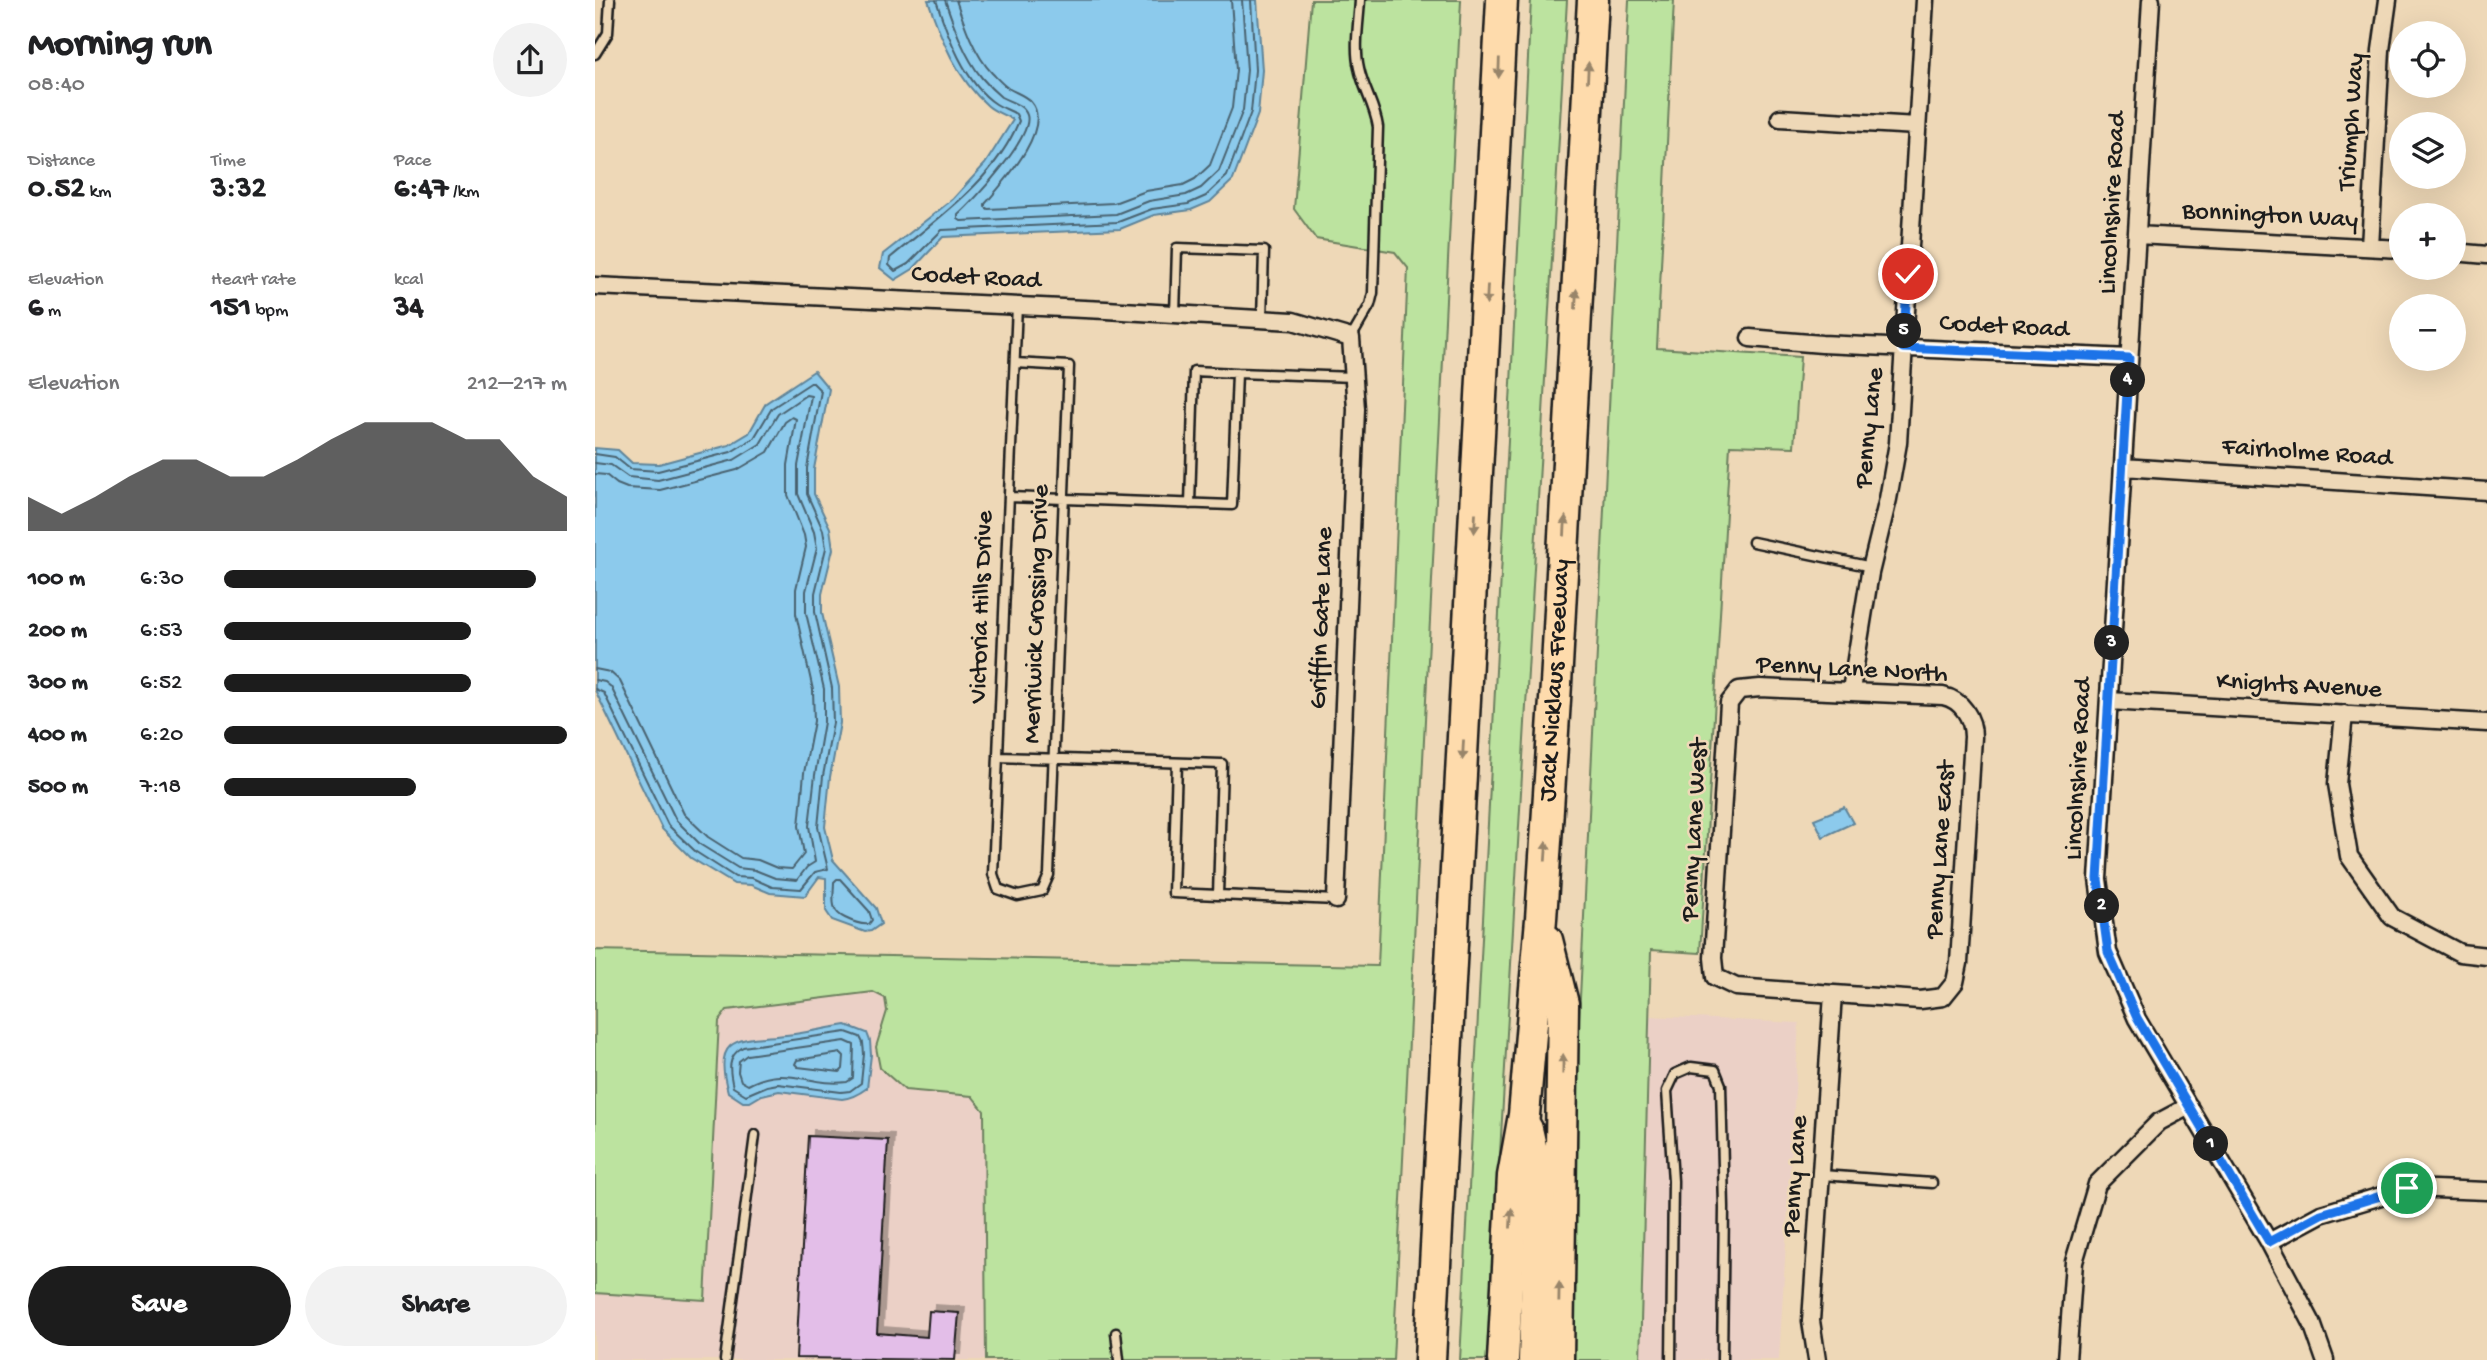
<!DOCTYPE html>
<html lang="en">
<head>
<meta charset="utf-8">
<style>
  :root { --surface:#fff; --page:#f2f2f2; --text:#202124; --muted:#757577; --accent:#1c1c1c }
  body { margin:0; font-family:"Gochi Hand",sans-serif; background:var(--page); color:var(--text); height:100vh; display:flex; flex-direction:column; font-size:26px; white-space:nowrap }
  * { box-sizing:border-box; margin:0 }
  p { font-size:23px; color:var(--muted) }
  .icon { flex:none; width:38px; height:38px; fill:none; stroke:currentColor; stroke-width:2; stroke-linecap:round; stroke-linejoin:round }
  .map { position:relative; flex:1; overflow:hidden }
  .panel { display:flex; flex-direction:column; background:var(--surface); width:595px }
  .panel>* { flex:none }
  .controls { position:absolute; left:1794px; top:21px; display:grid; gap:14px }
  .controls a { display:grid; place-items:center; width:77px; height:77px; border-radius:50%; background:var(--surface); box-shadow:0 7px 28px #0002; font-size:35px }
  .pin { position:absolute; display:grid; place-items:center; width:60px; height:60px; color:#fff; margin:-30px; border:4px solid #fff; border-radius:50%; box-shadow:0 2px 7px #0007 }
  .km { position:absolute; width:35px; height:35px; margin:-18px; border-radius:50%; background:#222; color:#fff; font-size:19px; line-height:35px; text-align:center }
  .round { display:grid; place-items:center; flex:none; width:74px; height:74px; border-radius:37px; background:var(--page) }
  .overview { display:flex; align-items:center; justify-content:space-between; height:119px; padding:0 28px }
  h1 { font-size:38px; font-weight:700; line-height:52px }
  .stats { display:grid; grid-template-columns:repeat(3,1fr); gap:10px; height:119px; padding:7px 28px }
  .stats div { display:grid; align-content:center }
  .stats b { font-size:30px; font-weight:700 }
  .stats small { font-size:19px; font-weight:400 }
  .stats p { font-size:19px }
  .chart { height:196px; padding:14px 28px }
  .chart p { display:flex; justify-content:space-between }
  .chart svg { width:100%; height:126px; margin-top:7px; fill:var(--accent); opacity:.7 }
  .cta { display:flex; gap:14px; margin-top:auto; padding:14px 28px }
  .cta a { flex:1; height:80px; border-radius:42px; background:var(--accent); color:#fff; font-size:28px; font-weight:700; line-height:80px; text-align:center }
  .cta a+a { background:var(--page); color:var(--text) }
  ul { padding:0 28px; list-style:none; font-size:23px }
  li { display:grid; grid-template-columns:112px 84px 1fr; align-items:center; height:52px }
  li i { height:18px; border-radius:9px; background:var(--accent) }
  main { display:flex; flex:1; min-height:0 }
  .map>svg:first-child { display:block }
  .built { fill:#ebd0c6 }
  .green { fill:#bce39f; stroke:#6c805e; stroke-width:2 }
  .water { fill:#8ccaec; stroke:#5f8499; stroke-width:2 }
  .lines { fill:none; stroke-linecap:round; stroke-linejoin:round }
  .shore { stroke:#49626f; stroke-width:2 }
  .building { fill:#e3bee8; stroke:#1c1c1c; stroke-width:2; filter:url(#shadow) }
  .service-casing { stroke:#1c1c1c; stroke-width:13 }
  .minor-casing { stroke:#1c1c1c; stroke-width:21 }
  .motorway-casing { stroke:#1c1c1c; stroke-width:35 }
  .service { stroke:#eed8b7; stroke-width:8 }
  .minor { stroke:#eed8b7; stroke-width:16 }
  .motorway { stroke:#fedbac; stroke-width:30 }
  .oneway { fill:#98856b }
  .route-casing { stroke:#fff; stroke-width:14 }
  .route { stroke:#1a73e8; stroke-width:9 }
  .labels { text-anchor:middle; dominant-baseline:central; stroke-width:5; stroke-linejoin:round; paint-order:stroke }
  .street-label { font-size:26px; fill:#1c1c1c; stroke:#eed8b7 }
</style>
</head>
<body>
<main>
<section class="panel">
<div class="overview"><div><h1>Morning run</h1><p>08:40</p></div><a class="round"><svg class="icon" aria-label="share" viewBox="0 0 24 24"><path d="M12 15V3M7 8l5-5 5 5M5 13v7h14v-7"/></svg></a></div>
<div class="stats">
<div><p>Distance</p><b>0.52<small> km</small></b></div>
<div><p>Time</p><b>3:32</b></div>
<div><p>Pace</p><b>6:47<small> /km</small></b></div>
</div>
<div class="stats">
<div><p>Elevation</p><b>6<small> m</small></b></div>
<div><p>Heart rate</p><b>151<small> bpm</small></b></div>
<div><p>kcal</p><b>34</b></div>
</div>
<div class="chart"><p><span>Elevation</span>212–217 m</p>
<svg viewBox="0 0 160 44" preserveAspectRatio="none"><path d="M0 44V32L10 38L20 32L30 25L40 19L50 19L60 25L70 25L80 19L90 12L100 6L110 6L120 6L130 12L140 12L150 25L160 32V44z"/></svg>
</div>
<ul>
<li><b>100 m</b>6:30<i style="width:91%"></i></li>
<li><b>200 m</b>6:53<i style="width:72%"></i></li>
<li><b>300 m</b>6:52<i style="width:72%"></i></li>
<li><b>400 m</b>6:20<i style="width:100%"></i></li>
<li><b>500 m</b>7:18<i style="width:56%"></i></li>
</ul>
<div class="cta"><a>Save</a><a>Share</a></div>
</section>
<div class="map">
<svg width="1892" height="1360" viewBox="0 0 1892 1360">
  <defs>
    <filter id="shadow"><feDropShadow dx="6" dy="-6" stdDeviation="0" flood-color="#0004"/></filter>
  </defs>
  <rect width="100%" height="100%" fill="#eed8b7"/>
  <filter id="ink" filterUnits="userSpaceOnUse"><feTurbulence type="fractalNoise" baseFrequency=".0143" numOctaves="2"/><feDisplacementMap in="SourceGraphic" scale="14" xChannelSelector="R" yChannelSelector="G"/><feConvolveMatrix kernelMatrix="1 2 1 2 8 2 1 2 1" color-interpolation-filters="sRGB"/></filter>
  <g filter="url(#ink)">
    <!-- built -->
    <path class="built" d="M278 992 290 998 292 1011 281 1047 285 1068 310 1090 377 1096 389 1111 391 1360H0V1293L110 1300 124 1021 132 1009Z
      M1054 1016 1204 1023 1184 1360H1045Z"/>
    <!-- green -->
    <path class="green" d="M716 0H866L798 1360H391L389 1111 377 1096 310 1090 285 1068 281 1047 292 1011 290 998 278 992 132 1010 124 1021 110 1300 0 1293V950L783 966 813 268 800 252 721 239 699 209Z
      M936 0H972L893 1360H865Z
      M1034 0H1079L1062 348 1205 357 1199 447 1135 445 1105 953 1056 950 1045 1360H969L973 1242Z"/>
    <!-- water -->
    <path class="water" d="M333 0H662L667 70 663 114 638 180 615 202 596 210 559 215 525 229 348 237 318 269 300 280 285 268 288 254 358 199 390 164 418 120C410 115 400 112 393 106 362 79 346 39 333 0Z
      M219 371 234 389 219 469V494L235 528 238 549 227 594V613L244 687 245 723 235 777 230 827 238 860 281 908 286 924 276 931 270 932 237 920 231 911V878L224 877 210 896 175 893 156 885 139 884 96 858 67 829 0 690V448L23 450 37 463 64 464 134 445 154 433 171 403Z
      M1249 807 1258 823 1228 837 1219 819Z
      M251 1025 272 1033 275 1041 276 1055 272 1088C264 1094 257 1098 247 1099L184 1091 167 1095 155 1102H148L133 1092C116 1033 147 1040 191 1035 211 1033 231 1028 251 1025Z"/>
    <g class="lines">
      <!-- shore -->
      <path class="shore" d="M341 0C352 34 370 84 401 104 407 108 415 110 421 114L424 121C399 181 343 218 295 258L294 265 300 271 313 264 347 230 523 222 557 209 593 204 611 196 632 176 656 112 660 70 656 0
        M350 0C359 26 369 56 387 78 392 84 400 92 406 97 415 102 428 104 432 115 439 136 379 201 363 215V219L366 221 521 214 554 201 591 195 606 188 624 171 648 110 652 70 647 0
        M361 0C369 24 379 54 397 73 402 78 407 84 413 88 421 93 430 95 436 102 459 128 407 184 390 204V207L393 209 519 203 551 191 588 185 600 179 615 165 637 108 641 70 636 0
        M0 454 20 457 35 469 63 471 136 452 159 438 177 408 217 382 226 391 212 468V494L228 530 231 548 220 593V612L237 688 238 723 228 776 223 827 233 869 220 872 206 889 177 887 157 878 140 877 101 852 73 825 9 693 0 689
        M0 463 16 465 33 477 63 480 139 460 165 444 183 414 211 395 216 396 203 466V494L219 532 222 548 211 591V613L229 689V722L220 775 214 826 220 862 212 867 202 880 180 878 160 870 143 868 106 845 81 820 16 687 10 682 0 680
        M0 474 11 475 22 484 32 488 65 490 142 470 173 452 190 422 197 417 201 419 193 465V495L209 535 211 547 201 589V614L218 690 219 721 209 773 204 826 209 854 197 869 182 868 163 860 146 858 113 837 89 814 25 681 15 672 0 669
        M242 879H245L274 911 277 920 274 924C266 925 258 922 250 918 234 911 239 897 239 882Z
        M251 1032 265 1037 268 1043 269 1054 266 1083 255 1091 246 1092 183 1084 172 1086 151 1095 138 1087C134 1070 132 1056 148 1047Z
        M250 1041 259 1045 258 1078 252 1082C215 1087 191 1064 153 1085L146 1081 143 1072 144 1061 152 1055Z
        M246 1053 249 1056 248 1069 245 1072 203 1067 200 1064 202 1060Z"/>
    </g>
    <!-- building -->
    <path class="building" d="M213 1136 293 1140 282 1333 332 1337 334 1311 364 1313 360 1360 201 1358Z"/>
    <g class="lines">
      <!-- service casing -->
      <g class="service-casing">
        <path id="service" d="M0 54 13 33 15 0
          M580 314 582 248 669 251 667 319
          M756 338 775 305 778 293 783 127C780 106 768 88 764 68 759 47 764 21 765 0
          M420 363 474 366 454 875 447 891 423 896 403 889 398 874 422 305
          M414 497 637 505 642 373 759 377
          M595 504 599 371 642 373
          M1158 542 1277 567
          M403 757 627 764 623 895 741 900
          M582 763 578 893 623 895
          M1227 1175 1337 1183
          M521 1333 524 1360
          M130 1360 160 1135
          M1076 1360 1078 1181 1072 1091 1080 1074 1096 1067 1120 1070 1126 1085 1129 1208 1127 1360"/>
      </g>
      <!-- minor casing -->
      <g class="minor-casing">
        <path id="minor" d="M1556 0 1503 879 1513 952 1542 1019 1674 1242 1717 1323 1730 1360
          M1185 118 1322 126
          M1542 235 1806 249
          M1775 247 1786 50 1793 0
          M1858 252 1892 255
          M0 286 511 310 698 321 756 338 761 409 741 900
          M1155 338 1227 344 1534 358
          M1528 467 1892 491
          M1165 688 1348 696C1367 700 1378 718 1378 737L1364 963 1360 982 1348 997 1325 1000 1141 987 1120 977 1118 958 1134 703 1144 690Z
          M1256 690 1275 573 1293 499 1303 443 1330 0
          M1514 701 1892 723
          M1749 714 1742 784 1754 856 1797 917 1865 953 1892 956
          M1674 1242 1726 1214 1813 1188 1892 1191
          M1222 1360 1216 1321 1238 994
          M1472 1360 1479 1262 1502 1184 1564 1122 1594 1106"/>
      </g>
      <!-- motorway casing -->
      <g class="motorway-casing">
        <g id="motorway">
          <path d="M952 940 968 1004 963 1360"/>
          <path d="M932 1129 945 1186 939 1360"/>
          <path d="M835 1360 907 0"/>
          <path id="s1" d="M908 1360 918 1176 929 1115 946 919 961 684 998 0"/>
        </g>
      </g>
      <!-- service -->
      <use href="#service" class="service"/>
      <!-- minor -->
      <use href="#minor" class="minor"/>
      <!-- motorway -->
      <use href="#motorway" class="motorway"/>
    </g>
    <!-- one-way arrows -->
    <defs><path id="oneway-solid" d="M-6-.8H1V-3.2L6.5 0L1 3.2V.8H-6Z" transform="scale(1.75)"/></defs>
    <g class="oneway">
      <use href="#oneway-solid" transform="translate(904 68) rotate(92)"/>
      <use href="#oneway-solid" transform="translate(993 72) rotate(-87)"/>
      <use href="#oneway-solid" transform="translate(892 295) rotate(93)"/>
      <use href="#oneway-solid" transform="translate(981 299) rotate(-87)"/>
      <use href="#oneway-solid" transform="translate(880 523) rotate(93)"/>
      <use href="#oneway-solid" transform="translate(970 526) rotate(-87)"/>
      <use href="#oneway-solid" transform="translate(868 750) rotate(93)"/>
      <use href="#oneway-solid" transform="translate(951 851) rotate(-86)"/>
      <use href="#oneway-solid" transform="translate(968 1064) rotate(-89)"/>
      <use href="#oneway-solid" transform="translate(916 1218) rotate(-87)"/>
      <use href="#oneway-solid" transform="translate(964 1292) rotate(-89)"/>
    </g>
  </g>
  <g class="lines" filter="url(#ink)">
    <!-- route casing -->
    <g class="route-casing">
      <path id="route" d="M1313 274 1308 348 1534 358 1503 879 1513 952 1542 1018 1674 1242 1726 1214 1812 1188"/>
    </g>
    <!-- route -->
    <use href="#route" class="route"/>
  </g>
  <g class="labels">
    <!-- street labels -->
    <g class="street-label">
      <text transform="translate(1758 122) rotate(-86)">Triumph Way</text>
      <text transform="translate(1519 203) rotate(-87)">Lincolnshire Road</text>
      <text transform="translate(1675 217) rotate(3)">Bonnington Way</text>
      <text transform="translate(381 279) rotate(3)">Codet Road</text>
      <text transform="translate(1409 328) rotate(3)">Codet Road</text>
      <text transform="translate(1276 428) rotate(-84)">Penny Lane</text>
      <text transform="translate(1712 454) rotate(4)">Fairholme Road</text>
      <text transform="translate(388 607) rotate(-88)">Victoria Hills Drive</text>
      <text transform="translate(443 614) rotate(-88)">Merriwick Crossing Drive</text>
      <text transform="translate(728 618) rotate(-88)">Griffin Gate Lane</text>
      <text transform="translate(1257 671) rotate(3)">Penny Lane North</text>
      <text stroke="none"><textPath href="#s1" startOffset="682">Jack Nicklaus Freeway</textPath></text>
      <text transform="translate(1704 687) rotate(3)">Knights Avenue</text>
      <text transform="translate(1485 769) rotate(-87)">Lincolnshire Road</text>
      <text transform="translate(1101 830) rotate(-87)">Penny Lane West</text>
      <text transform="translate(1347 850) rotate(-86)">Penny Lane East</text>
      <text transform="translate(1202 1176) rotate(-86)">Penny Lane</text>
    </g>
  </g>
</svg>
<div class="controls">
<a><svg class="icon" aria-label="locate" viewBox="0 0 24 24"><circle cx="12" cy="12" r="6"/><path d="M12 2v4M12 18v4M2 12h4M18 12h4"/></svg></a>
<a><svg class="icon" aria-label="layers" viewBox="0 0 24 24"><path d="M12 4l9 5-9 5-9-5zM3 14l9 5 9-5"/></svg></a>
<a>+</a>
<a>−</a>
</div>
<div class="pin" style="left:1812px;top:1188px;background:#1e9e55"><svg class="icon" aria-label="arrive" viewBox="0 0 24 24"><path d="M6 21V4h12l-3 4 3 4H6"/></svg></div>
<div class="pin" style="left:1313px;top:274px;background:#d93025"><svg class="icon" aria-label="check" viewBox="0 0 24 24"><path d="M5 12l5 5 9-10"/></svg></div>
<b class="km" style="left:1616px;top:1144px">1</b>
<b class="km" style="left:1507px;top:906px">2</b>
<b class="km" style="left:1517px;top:643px">3</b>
<b class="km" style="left:1533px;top:380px">4</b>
<b class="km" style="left:1309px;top:331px">5</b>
</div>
</main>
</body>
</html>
